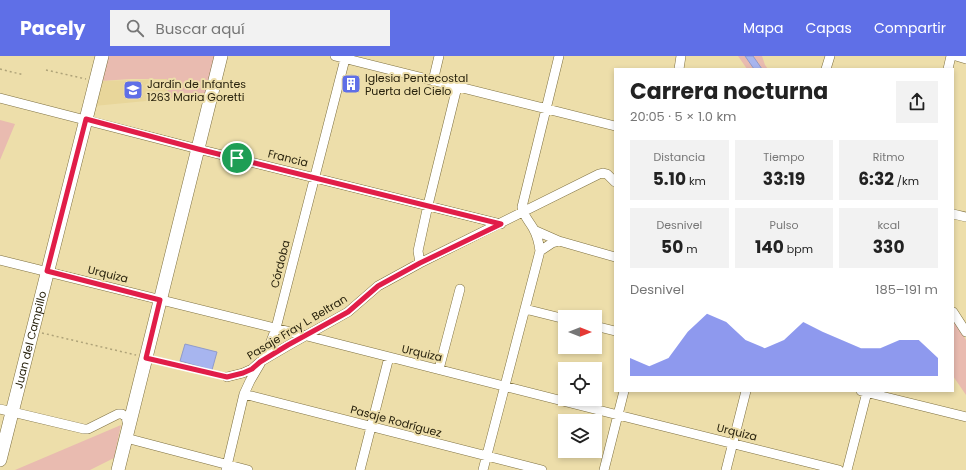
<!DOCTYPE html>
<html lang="es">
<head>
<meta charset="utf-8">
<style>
  :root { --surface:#fff; --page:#f2f2f2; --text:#222; --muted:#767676; --accent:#5f6fe7 }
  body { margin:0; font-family:Poppins,sans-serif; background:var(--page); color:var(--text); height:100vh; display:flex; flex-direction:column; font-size:15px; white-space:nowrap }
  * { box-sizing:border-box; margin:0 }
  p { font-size:13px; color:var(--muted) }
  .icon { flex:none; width:22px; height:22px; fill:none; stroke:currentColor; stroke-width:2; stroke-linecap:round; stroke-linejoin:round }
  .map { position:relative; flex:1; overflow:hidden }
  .panel { position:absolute; left:614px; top:12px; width:340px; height:324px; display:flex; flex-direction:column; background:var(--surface); border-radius:0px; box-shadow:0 2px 6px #0003 }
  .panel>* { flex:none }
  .needle { width:26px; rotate:90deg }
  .controls { position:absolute; left:558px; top:254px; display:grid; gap:8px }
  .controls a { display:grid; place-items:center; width:44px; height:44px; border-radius:0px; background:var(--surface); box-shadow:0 2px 6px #0003; font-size:20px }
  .pin { position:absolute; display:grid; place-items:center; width:34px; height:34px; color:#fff; margin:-17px; border:2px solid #fff; border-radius:50%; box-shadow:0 1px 4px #0007 }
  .round { display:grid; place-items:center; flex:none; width:42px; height:42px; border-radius:0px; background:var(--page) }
  .summary { display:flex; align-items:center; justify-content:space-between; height:68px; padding:0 16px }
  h1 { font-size:22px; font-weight:700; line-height:30px }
  .stats { display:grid; grid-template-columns:repeat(3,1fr); gap:6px; height:68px; padding:4px 16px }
  .stats div { display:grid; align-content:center; border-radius:0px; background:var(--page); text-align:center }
  .stats b { font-size:17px; font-weight:700 }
  .stats small { font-size:11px; font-weight:400 }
  .stats p { font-size:11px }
  .chart { height:112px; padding:8px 16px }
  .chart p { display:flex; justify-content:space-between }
  .chart svg { width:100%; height:72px; margin-top:4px; fill:var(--accent); opacity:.7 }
  header { display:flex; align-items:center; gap:24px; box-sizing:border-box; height:56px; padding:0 20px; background:var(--accent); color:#fff }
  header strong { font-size:19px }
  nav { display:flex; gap:22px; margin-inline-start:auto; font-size:14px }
  .search { width:280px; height:36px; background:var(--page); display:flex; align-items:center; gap:10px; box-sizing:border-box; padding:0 14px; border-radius:0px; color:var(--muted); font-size:15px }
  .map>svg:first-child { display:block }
  .built { fill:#e8d69a }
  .green { fill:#e9bbb0 }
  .building { fill:#a7b5ef; stroke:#909bca }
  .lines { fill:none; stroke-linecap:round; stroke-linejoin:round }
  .street-casing { stroke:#7e7040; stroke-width:10 }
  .secondary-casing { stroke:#7e7040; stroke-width:14 }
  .path { stroke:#afa379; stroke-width:1.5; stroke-dasharray:2 3; stroke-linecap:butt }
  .street { stroke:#fff; stroke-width:9 }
  .secondary { stroke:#fff; stroke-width:13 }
  .route-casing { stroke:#fff; stroke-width:8 }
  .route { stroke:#e11d48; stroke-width:5 }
  .labels { text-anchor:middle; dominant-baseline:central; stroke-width:4; stroke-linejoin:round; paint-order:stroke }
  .poi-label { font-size:11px; fill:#28220d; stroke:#eddeaa; text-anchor:start }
  .street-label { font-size:11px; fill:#28220d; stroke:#eddeaa }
</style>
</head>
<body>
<header>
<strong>Pacely</strong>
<div class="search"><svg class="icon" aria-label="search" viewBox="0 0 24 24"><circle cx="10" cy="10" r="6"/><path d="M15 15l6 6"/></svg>Buscar aquí</div>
<nav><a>Mapa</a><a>Capas</a><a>Compartir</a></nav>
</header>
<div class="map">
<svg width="966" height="414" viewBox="0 0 966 414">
  <rect width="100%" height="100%" fill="#eddeaa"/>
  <!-- built -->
  <path class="built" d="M167 23V43L94 50 101 25Z"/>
  <!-- green -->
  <path class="green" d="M107 0H216L206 40 168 43 167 23H131L101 25Z
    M738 0H762L765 9 768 13H747Z
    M0 64 15 68 0 104Z
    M953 264 966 284V339L953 320Z
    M121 369 114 402 90 414H15Z"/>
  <!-- building -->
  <path class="building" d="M745 0H753L762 13H754Z
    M351 19 359 20 357 33H343L347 21Z
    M185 288 217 296 212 314 180 305Z"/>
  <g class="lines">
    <!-- street casing -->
    <g class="street-casing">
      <path id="street" d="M335 0 615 70
        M956 0 966 3
        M679 13 681 0
        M826 13 830 0
        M948 13 951 0
        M433 25 439 0
        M0 42 198 93 501 168
        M953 158 966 161
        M534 174 559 185 615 201
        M540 195 552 187 559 185
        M0 204 307 280 618 359 839 414
        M420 207 418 195 428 149 457 31
        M525 253 565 263
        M953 256 966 276
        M595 270 615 275
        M439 313 460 233
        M227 321 243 317 252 313 260 306 289 289 348 256 378 230 420 207 599 118 603 117 607 118 615 126
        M861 335 966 361
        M244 338 542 414
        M0 353 84 373H88L118 358H122L126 361 128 370
        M126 382 248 414
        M226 414 244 338 250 325 267 296 276 272 345 3
        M360 414 389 301
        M483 414 540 195C539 187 537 179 533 172 529 165 523 159 522 151L559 0
        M604 414 624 335
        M726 414 746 335
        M847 414 867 336"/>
    </g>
    <!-- secondary casing -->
    <g class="secondary-casing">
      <g id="secondary">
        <path id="s1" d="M0 404 102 0"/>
        <path d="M118 414 221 0"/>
      </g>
    </g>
    <!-- path -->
    <path class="path" d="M0 13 24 19
      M46 14 86 23
      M42 277 136 299
      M155 304 219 319"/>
    <!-- street -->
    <use href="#street" class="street"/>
    <!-- secondary -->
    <use href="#secondary" class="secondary"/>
  </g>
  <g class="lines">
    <!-- route casing -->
    <g class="route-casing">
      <path id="route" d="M86 63 198 93 501 168 420 207 378 230 348 256 288 289 260 306 252 313 243 317 227 321 146 302 160 244 47 215Z"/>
    </g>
    <!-- route -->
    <use href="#route" class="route"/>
  </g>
  <!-- icons -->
  <defs>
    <g id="building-square" transform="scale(1)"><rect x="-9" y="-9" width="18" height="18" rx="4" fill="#5f6fe7" stroke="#eddeaa"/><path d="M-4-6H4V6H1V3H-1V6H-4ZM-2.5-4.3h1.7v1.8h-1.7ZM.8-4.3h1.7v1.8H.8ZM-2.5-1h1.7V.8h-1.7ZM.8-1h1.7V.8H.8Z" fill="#fff"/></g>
    <g id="school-square" transform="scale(1)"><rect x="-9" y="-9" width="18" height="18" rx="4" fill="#5f6fe7" stroke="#eddeaa"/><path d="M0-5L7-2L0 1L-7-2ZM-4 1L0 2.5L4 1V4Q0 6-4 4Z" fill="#fff"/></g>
  </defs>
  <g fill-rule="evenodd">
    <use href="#building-square" x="351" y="28"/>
    <use href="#school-square" x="133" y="34"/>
  </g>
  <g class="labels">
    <!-- poi labels -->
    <g class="poi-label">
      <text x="365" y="22">Iglesia Pentecostal<tspan x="365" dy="13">Puerta del Cielo</tspan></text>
      <text x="147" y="28">Jardín de Infantes<tspan x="147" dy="13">1263 Maria Goretti</tspan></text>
    </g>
    <!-- street labels -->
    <g class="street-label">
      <text transform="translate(288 102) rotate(14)">Francia</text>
      <text transform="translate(280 208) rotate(-76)">Córdoba</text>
      <text transform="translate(108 218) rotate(14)">Urquiza</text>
      <text transform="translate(297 271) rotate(-31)">Pasaje Fray L. Beltran</text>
      <text stroke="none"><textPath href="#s1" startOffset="124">Juan del Campillo</textPath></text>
      <text transform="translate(422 297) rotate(13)">Urquiza</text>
      <text transform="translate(396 365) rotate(15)">Pasaje Rodríguez</text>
      <text transform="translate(737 376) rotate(14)">Urquiza</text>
    </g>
  </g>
</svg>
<div class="controls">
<a><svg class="needle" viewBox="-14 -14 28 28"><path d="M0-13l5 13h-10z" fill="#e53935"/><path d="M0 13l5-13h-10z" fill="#767676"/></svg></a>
<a><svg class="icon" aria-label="locate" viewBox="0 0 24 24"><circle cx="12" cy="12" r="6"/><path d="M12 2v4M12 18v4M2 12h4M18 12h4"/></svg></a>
<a><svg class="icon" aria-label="layers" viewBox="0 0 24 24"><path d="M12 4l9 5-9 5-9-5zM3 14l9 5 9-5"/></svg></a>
</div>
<div class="pin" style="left:237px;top:102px;background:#1e9e55"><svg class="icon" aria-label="arrive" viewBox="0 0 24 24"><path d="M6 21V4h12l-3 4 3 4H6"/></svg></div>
<section class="panel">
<div class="summary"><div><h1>Carrera nocturna</h1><p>20:05 · 5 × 1.0 km</p></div><a class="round"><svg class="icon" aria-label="share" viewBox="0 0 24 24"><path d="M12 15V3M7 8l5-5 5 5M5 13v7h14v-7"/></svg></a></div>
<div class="stats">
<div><p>Distancia</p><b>5.10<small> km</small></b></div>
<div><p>Tiempo</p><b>33:19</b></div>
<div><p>Ritmo</p><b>6:32<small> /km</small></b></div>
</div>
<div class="stats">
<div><p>Desnivel</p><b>50<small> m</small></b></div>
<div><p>Pulso</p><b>140<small> bpm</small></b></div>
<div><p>kcal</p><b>330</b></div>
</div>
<div class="chart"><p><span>Desnivel</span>185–191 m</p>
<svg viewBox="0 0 160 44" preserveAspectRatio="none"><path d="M0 44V33L10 38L20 33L30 17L40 6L50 11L60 22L70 27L80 22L90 11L100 17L110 22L120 27L130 27L140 22L150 22L160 33V44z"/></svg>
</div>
</section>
</div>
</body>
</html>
